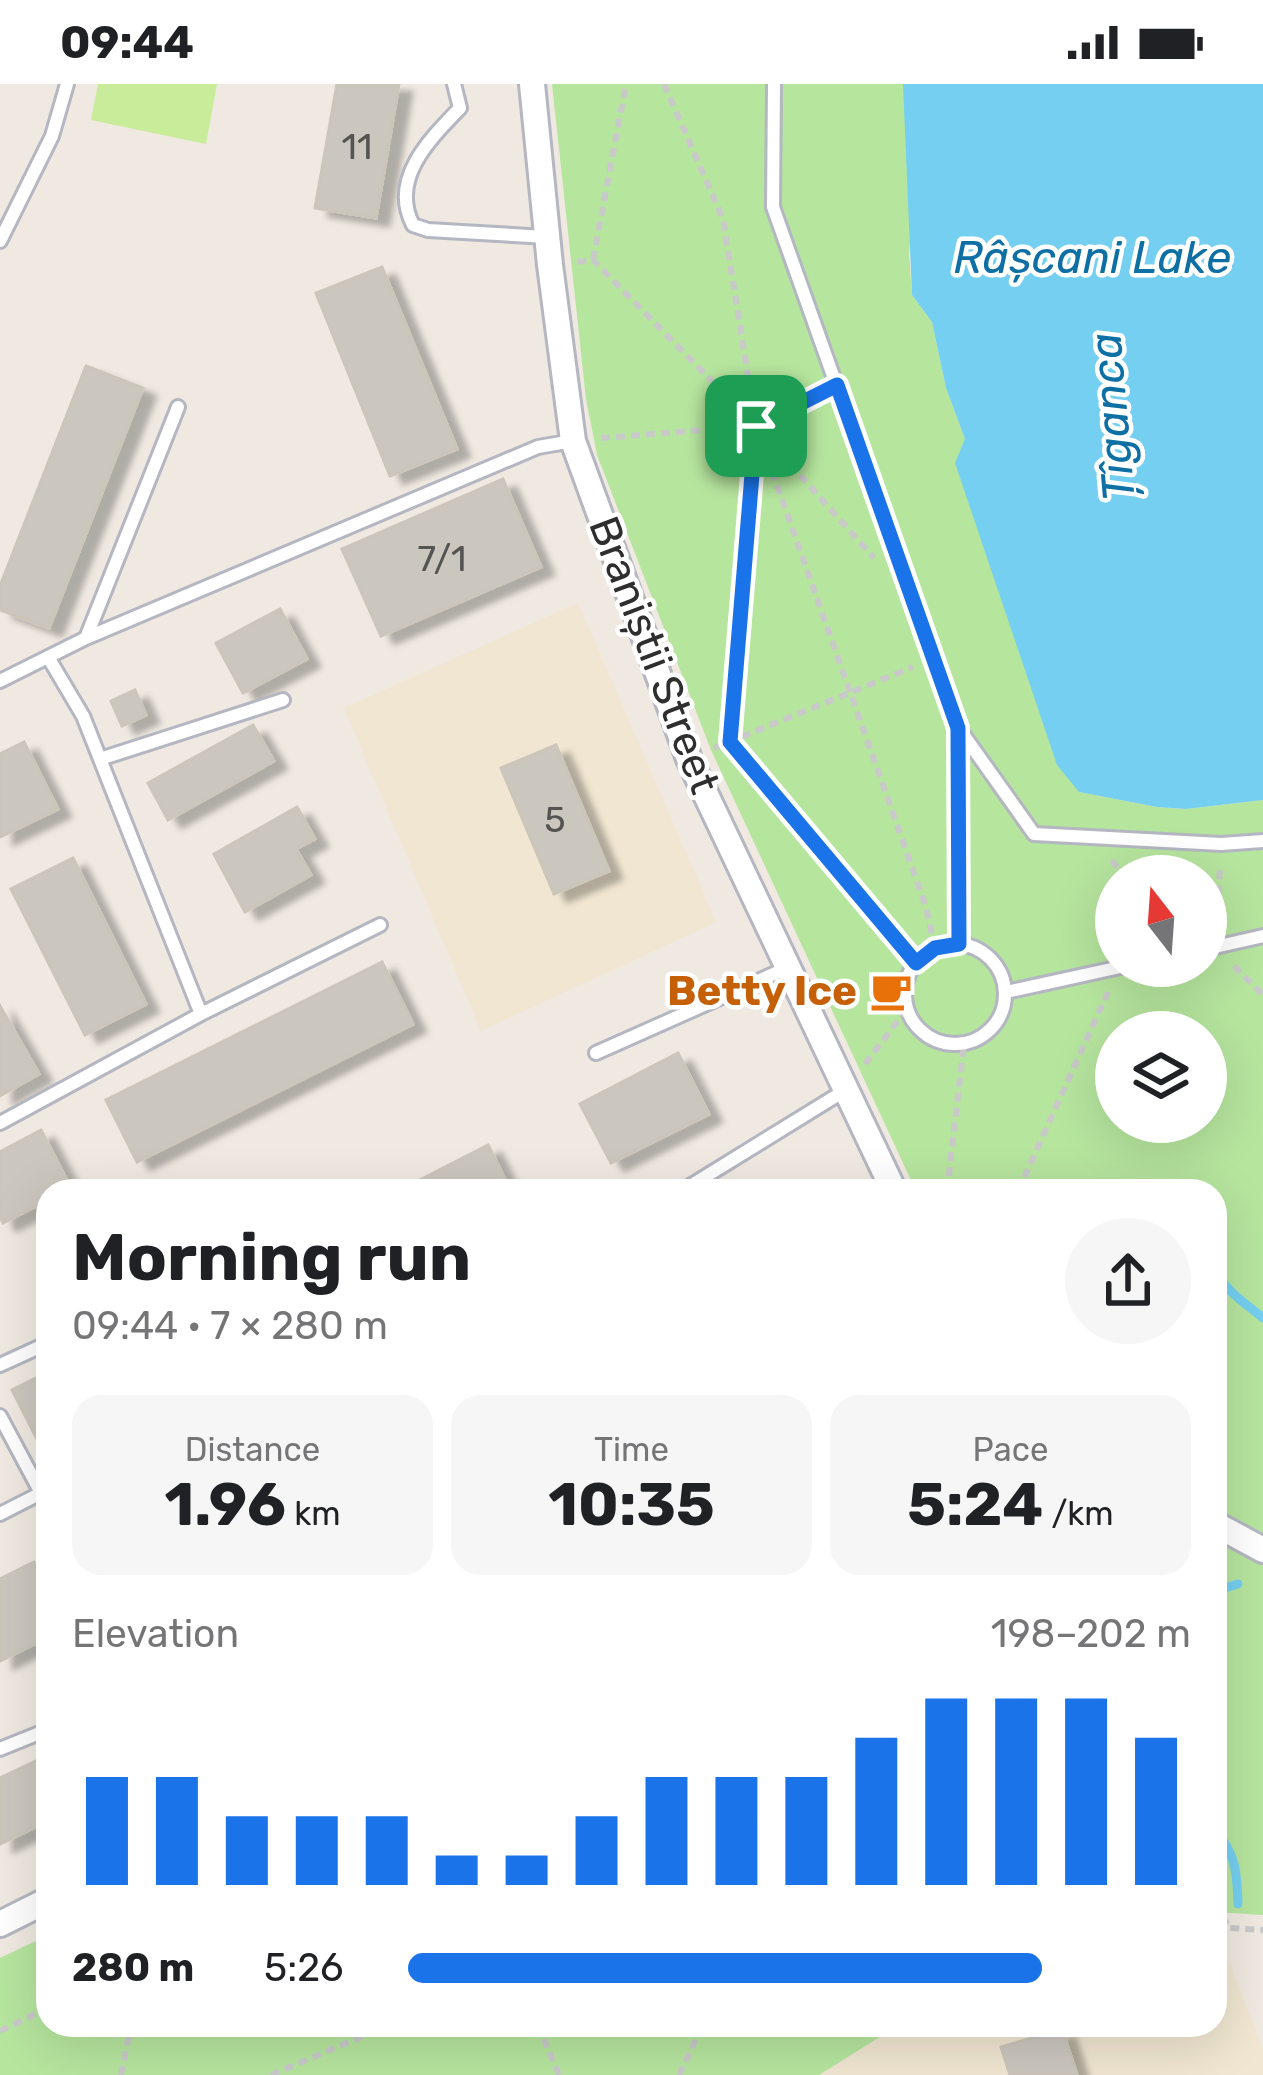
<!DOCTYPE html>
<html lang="en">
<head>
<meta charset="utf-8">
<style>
  :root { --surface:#fff; --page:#f6f6f6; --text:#202124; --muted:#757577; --accent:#1a73e8 }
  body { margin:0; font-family:Rubik,sans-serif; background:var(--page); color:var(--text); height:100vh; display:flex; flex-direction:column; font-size:45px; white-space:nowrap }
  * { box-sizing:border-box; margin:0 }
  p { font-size:39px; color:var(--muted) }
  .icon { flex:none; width:66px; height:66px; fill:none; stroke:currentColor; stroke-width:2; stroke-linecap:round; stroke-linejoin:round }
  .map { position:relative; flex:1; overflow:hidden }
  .details { position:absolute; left:36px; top:1095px; width:1191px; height:858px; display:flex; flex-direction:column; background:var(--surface); border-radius:36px; box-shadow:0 12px 48px #0002 }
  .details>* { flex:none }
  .needle { width:78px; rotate:343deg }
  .fabs { position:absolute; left:1095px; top:771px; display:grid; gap:24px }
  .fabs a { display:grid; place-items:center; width:132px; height:132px; border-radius:50%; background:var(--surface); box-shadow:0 12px 48px #0002; font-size:60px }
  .pin { position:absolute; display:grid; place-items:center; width:102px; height:102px; color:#fff; margin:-51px; border-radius:24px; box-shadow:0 6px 18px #0006 }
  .round { display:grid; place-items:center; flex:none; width:126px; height:126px; border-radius:63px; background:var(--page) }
  .summary { display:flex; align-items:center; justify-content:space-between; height:204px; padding:0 36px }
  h1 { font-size:66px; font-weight:700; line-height:90px }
  .figures { display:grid; grid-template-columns:repeat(3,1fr); gap:18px; height:204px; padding:12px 36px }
  .figures div { display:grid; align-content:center; border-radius:30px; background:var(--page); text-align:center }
  .figures b { font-size:60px; font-weight:700 }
  .figures small { font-size:33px; font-weight:400 }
  .figures p { font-size:33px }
  .chart { height:336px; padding:24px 36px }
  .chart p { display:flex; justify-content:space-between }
  .chart svg { width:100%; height:216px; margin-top:12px; stroke:var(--accent); stroke-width:6 }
  ul { padding:0 36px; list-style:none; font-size:39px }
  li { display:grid; grid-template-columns:192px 144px 1fr; align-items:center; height:90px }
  li i { height:30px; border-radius:15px; background:var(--accent) }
  .status { display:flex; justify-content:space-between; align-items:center; height:84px; padding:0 60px; background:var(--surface); direction:ltr }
  .status svg { height:33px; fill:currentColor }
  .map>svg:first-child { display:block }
  .education { fill:#f0e6d1 }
  .green { fill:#b6e59e; fill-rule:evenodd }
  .pitch { fill:#c9ec9a }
  .water { fill:#75cff0 }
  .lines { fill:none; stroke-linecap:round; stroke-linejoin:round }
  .stream { stroke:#75cff0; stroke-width:9 }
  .building { fill:#cbc7bf; stroke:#cbc5ba; stroke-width:3; filter:url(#shadow) }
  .lane-casing { stroke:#b4b7c1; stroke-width:18 }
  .street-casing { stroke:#b4b7c1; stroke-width:30 }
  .path { stroke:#c9c9c9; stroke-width:6; stroke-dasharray:9 6; stroke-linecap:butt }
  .lane { stroke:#fff; stroke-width:12 }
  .street { stroke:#fff; stroke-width:24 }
  .route-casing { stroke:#fff; stroke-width:24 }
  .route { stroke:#1a73e8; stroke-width:15 }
  .labels { text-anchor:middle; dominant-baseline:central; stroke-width:9; stroke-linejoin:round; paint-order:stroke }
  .number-label { font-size:36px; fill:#555452 }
  .street-label { font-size:42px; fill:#2e2e2e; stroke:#fff }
  .food-label { font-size:42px; font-weight:bold; fill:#c56008; stroke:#fff; text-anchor:end }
  .water-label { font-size:45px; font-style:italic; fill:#0d6fa3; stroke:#fff }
</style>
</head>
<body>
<div class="status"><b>09:44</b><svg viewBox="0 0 49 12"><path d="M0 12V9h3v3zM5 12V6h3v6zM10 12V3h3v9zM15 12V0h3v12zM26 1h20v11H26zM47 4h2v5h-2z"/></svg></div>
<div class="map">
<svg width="1263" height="1991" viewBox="0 0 1263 1991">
  <defs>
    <filter id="shadow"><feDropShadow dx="13" dy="8" stdDeviation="3" flood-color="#0004"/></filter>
  </defs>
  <rect width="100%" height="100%" fill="#efe9e1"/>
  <!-- education -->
  <path class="education" d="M578 519 716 838 481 947 344 624Z
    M1215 1840 1263 1965V1991H819L899 1941H1215Z"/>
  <!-- green -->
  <path class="green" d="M552 0H922L909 170 912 211 932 238 946 304 965 355 1079 708 1157 723 1186 725 1263 716V1831L1215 1828V1107H916L711 666 597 371 586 315ZM1116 792H1206V882H1116ZM1116 948H1206V1038H1116Z
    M48 1851V1941H899L819 1991H0V1874Z"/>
  <!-- pitch -->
  <path class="pitch" d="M98 0H217L206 60 91 36Z"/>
  <!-- water -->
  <path class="water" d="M903 0H1263V716L1186 725 1157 723 1079 708 1057 681 955 379 965 355 946 304 932 238 912 211Z"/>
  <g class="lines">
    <!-- stream -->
    <path class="stream" d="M1215 1183C1223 1206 1245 1219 1263 1234
      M1215 1507 1238 1500
      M1215 1746C1236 1769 1237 1790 1238 1820"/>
  </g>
  <!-- building -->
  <path class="building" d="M337 0H399L376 134 315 124Z
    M382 183 457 365 390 392 316 209Z
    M86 282 143 304 49 544 0 526V502Z
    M503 395 541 483 381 552 342 465Z
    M280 525 307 575 243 609 216 559Z
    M135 606 146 631 122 642 111 617Z
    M253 641 274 677 168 736 148 699Z
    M24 658 58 725 0 753V670Z
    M556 661 609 787 554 810 501 684Z
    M297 723 315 755 296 765 311 791 245 828 214 770Z
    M73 774 146 920 85 951 11 805Z
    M382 878 413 940 137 1078 106 1016Z
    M0 922 39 990 0 1012Z
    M678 969 709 1030 611 1079 580 1020Z
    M41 1046 71 1104 65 1107H48V1116L3 1139 0 1133V1068Z
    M488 1061 511 1107H425L420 1096Z
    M48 1288V1370L45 1371 12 1306Z
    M34 1478 48 1505V1553L0 1577V1495Z
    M42 1674 48 1689V1737L0 1760V1694Z
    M1062 1945 1077 1991H1010L1001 1963Z"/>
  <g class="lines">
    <!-- lane casing -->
    <g class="lane-casing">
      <path id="lane" d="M454 0 460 24C430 55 389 95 413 141L428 146 547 153
        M774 0 773 123 958 643 1034 750 1221 760 1263 757
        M0 157 52 52 67 0
        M86 554 178 323
        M48 573 83 632 201 930
        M0 597 86 554 538 363 573 357
        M958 645 959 860
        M100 675 283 616
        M905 910a50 50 0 1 1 100 0a50 50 0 1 1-100 0Z
        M1206 865 1263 852
        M1006 908 1125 882
        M596 969 787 884
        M0 1039 201 930 380 841
        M682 1107 844 1007
        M0 1281 48 1259
        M0 1332 41 1409
        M0 1430 47 1406
        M0 1665 47 1646 48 1649"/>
    </g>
    <!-- street casing -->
    <g class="street-casing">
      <path id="street" d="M532 0 550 181 573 357 689 675 894 1107
        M1215 1440 1263 1466
        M0 1840 48 1816"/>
    </g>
    <!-- path -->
    <path class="path" d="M664 0 723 135 756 342 926 823 934 861
      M593 176 626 0
      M577 178 593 176 756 342 874 474
      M756 346 731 658 916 879
      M601 354 756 342 819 310
      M714 664 913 583
      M1112 776 1123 792
      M1217 840 1220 781
      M1234 882 1263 911
      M865 980 907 925
      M947 1107 964 960
      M1018 1107 1108 908
      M1215 1819 1229 1844 1263 1846
      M538 1941 559 1991
      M0 1947 48 1924
      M121 1991 131 1941
      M271 1991 389 1941
      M679 1991 703 1941"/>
    <!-- lane -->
    <use href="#lane" class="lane"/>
    <!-- street -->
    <use href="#street" class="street"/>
  </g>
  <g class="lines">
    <!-- route casing -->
    <g class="route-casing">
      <path id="route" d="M837 301 958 644 959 860 935 864 916 879 730 658 756 342Z"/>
    </g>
    <!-- route -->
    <use href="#route" class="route"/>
  </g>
  <!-- icons -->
  <defs>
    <g id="cafe-bare" transform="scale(3.24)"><path d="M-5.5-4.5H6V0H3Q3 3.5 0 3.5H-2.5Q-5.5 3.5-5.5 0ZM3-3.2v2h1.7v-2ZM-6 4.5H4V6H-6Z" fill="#e8710a" stroke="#fff" stroke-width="2.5" paint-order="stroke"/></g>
  </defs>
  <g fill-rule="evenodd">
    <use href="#cafe-bare" x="891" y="907"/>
  </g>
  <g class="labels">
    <!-- number labels -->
    <g class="number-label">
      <text x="357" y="62">11</text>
      <text x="442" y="474">7/1</text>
      <text x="555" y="735">5</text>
    </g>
    <!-- street labels -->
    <g class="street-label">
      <text transform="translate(654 571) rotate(69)">Braniștii Street</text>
    </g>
    <!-- food labels -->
    <g class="food-label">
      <text x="857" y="907">Betty Ice</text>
    </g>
    <!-- water labels -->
    <g class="water-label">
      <text x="1092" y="173">Râșcani Lake</text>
      <text transform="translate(1112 333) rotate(-95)">Țîganca</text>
    </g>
  </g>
</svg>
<div class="fabs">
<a><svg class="needle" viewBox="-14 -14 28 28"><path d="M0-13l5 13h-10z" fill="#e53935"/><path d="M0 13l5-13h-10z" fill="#757577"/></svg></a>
<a><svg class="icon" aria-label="layers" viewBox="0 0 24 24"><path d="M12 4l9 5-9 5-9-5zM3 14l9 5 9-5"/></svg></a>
</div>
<div class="pin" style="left:756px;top:342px;background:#1e9e55"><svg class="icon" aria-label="arrive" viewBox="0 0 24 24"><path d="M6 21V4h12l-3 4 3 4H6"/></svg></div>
<section class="details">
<div class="summary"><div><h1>Morning run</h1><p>09:44 · 7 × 280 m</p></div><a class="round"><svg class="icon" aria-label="share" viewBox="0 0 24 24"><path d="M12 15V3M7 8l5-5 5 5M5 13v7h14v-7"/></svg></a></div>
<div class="figures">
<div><p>Distance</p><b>1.96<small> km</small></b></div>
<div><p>Time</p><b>10:35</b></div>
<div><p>Pace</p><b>5:24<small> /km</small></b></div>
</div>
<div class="chart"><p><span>Elevation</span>198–202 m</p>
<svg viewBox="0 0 160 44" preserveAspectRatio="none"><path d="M5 44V22M15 44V22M25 44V30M35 44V30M45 44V30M55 44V38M65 44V38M75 44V30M85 44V22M95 44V22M105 44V22M115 44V14M125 44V6M135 44V6M145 44V6M155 44V14"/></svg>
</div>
<ul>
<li><b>280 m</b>5:26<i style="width:81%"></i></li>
</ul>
</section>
</div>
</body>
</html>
